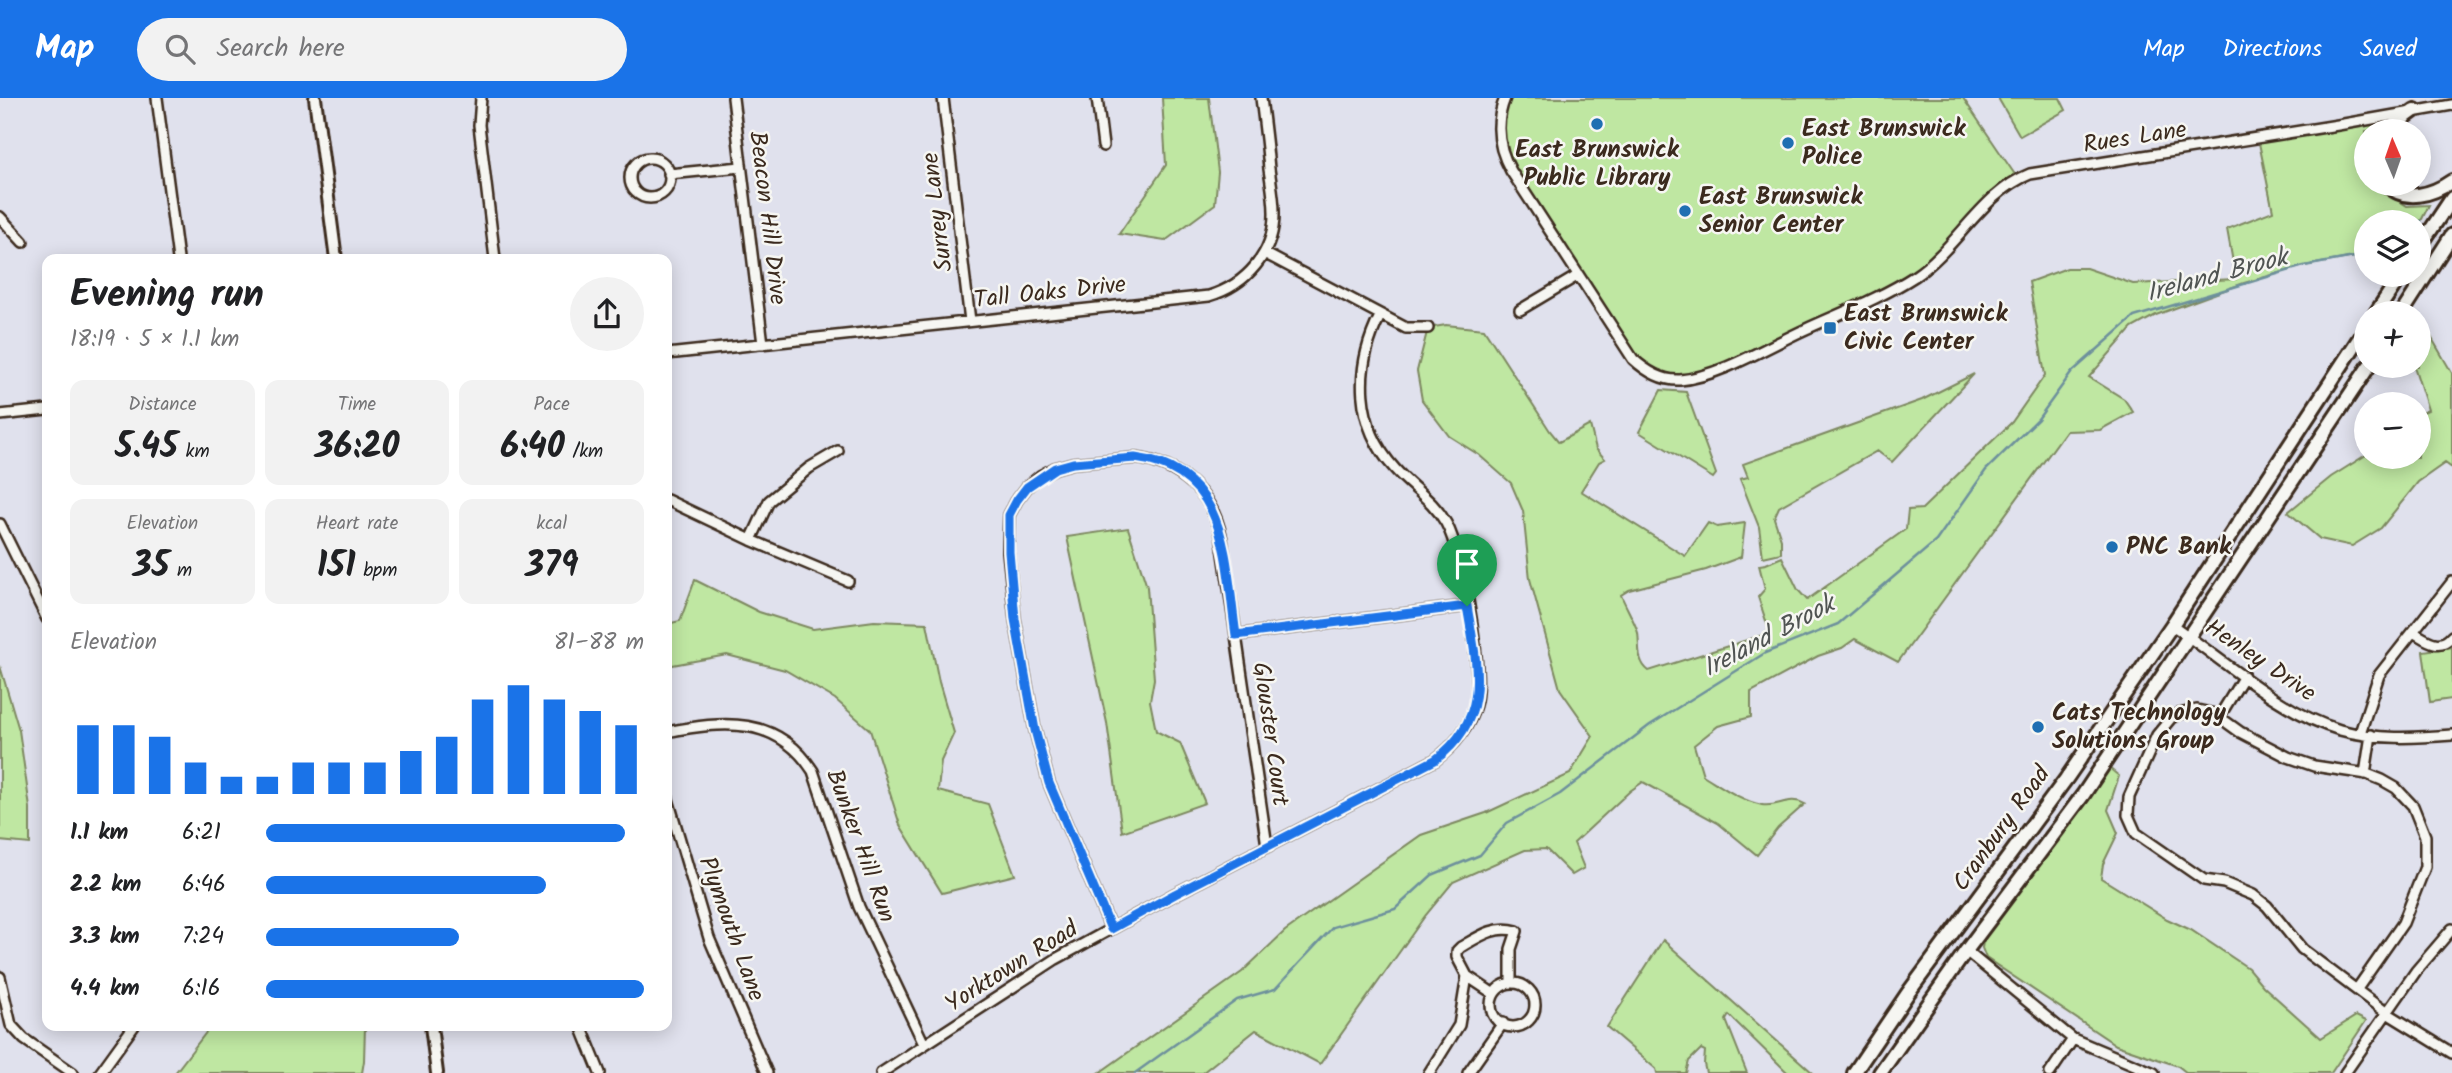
<!DOCTYPE html>
<html lang="en">
<head>
<meta charset="utf-8">
<style>
  :root { --surface:#fff; --page:#f2f2f2; --text:#202124; --muted:#757577; --accent:#1a73e8 }
  body { margin:0; font-family:Kalam,sans-serif; background:var(--page); color:var(--text); height:100vh; display:flex; flex-direction:column; font-size:26px; white-space:nowrap }
  * { box-sizing:border-box; margin:0 }
  p { font-size:23px; color:var(--muted) }
  .icon { flex:none; width:38px; height:38px; fill:none; stroke:currentColor; stroke-width:2; stroke-linecap:round; stroke-linejoin:round }
  .map { position:relative; flex:1; overflow:hidden }
  .side { position:absolute; left:42px; top:156px; width:630px; height:777px; display:flex; flex-direction:column; background:var(--surface); border-radius:14px; box-shadow:0 4px 18px #0003 }
  .side>* { flex:none }
  .needle { width:46px; rotate:358deg }
  .fabs { position:absolute; left:2354px; top:21px; display:grid; gap:14px }
  .fabs a { display:grid; place-items:center; width:77px; height:77px; border-radius:50%; background:var(--surface); box-shadow:0 4px 18px #0003; font-size:35px }
  .pin { position:absolute; display:grid; place-items:center; width:60px; height:60px; color:#fff; margin:-72px -30px; border-radius:50% 50% 50% 0; rotate:-45deg; box-shadow:0 0 7px #0007 }
  .pin .icon { rotate:45deg }
  .round { display:grid; place-items:center; flex:none; width:74px; height:74px; border-radius:37px; background:var(--page) }
  .head { display:flex; align-items:center; justify-content:space-between; height:119px; padding:0 28px }
  h1 { font-size:38px; font-weight:700; line-height:52px }
  .stats { display:grid; grid-template-columns:repeat(3,1fr); gap:10px; height:119px; padding:7px 28px }
  .stats div { display:grid; align-content:center; border-radius:14px; background:var(--page); text-align:center }
  .stats b { font-size:35px; font-weight:700 }
  .stats small { font-size:19px; font-weight:400 }
  .stats p { font-size:19px }
  .chart { height:196px; padding:14px 28px }
  .chart p { display:flex; justify-content:space-between }
  .chart svg { width:100%; height:126px; margin-top:7px; stroke:var(--accent); stroke-width:6 }
  ul { padding:0 28px; list-style:none; font-size:23px }
  li { display:grid; grid-template-columns:112px 84px 1fr; align-items:center; height:52px }
  li i { height:18px; border-radius:9px; background:var(--accent) }
  header { display:flex; align-items:center; gap:42px; box-sizing:border-box; height:98px; padding:0 35px; background:var(--accent); color:#fff }
  header strong { font-size:33px }
  nav { display:flex; gap:38px; margin-inline-start:auto; font-size:24px }
  .search { width:490px; height:63px; background:var(--page); display:flex; align-items:center; gap:18px; box-sizing:border-box; padding:0 24px; border-radius:38px; color:var(--muted); font-size:26px }
  .map>svg:first-child { display:block }
  .green { fill:#bfe7a2; stroke:#7d8860; stroke-width:2 }
  .lines { fill:none; stroke-linecap:round; stroke-linejoin:round }
  .stream { stroke:#6d909c; stroke-width:2.5 }
  .minor-casing { stroke:#3b2a1e; stroke-width:14 }
  .tertiary-casing { stroke:#3b2a1e; stroke-width:16 }
  .secondary-casing { stroke:#3b2a1e; stroke-width:18 }
  .minor { stroke:#f6f6f2; stroke-width:9 }
  .tertiary { stroke:#f6f6f2; stroke-width:10 }
  .secondary { stroke:#f6f6f2; stroke-width:12 }
  .route-casing { stroke:#fff; stroke-width:14 }
  .route { stroke:#1a73e8; stroke-width:9 }
  .poi-dot { fill:#1f6fb2; stroke:#f6f6f2; stroke-width:2.5 }
  .labels { text-anchor:middle; dominant-baseline:central; stroke-width:5; stroke-linejoin:round; paint-order:stroke }
  .poi-label { font-size:24px; font-weight:bold; fill:#3b2a1e; stroke:#f6f6f2; text-anchor:start }
  .street-label { font-size:24px; fill:#3b2a1e; stroke:#f6f6f2 }
  .water-label { font-size:26px; font-style:italic; fill:#505452; stroke:#f6f6f2 }
</style>
</head>
<body>
<header>
<strong>Map</strong>
<div class="search"><svg class="icon" aria-label="search" viewBox="0 0 24 24"><circle cx="10" cy="10" r="6"/><path d="M15 15l6 6"/></svg>Search here</div>
<nav><a>Map</a><a>Directions</a><a>Saved</a></nav>
</header>
<div class="map">
<svg width="2452" height="975" viewBox="0 0 2452 975">
  <rect width="100%" height="100%" fill="#e0e1ed"/>
  <filter id="ink" filterUnits="userSpaceOnUse"><feTurbulence type="fractalNoise" baseFrequency=".0143" numOctaves="2"/><feDisplacementMap in="SourceGraphic" scale="14" xChannelSelector="R" yChannelSelector="G"/><feConvolveMatrix kernelMatrix="1 2 1 2 8 2 1 2 1" color-interpolation-filters="sRGB"/></filter>
  <g filter="url(#ink)">
    <!-- green -->
    <path class="green" d="M1162 0H1209L1218 74 1215 106 1165 143 1119 136 1166 67Z
      M1505 0H1963L2018 81 1916 177 1722 270 1683 282 1644 271 1506 65 1500 14Z
      M1998 0H2060L2066 12 2020 38Z
      M2379 21 2374 33H2366V86H2372L2407 108 2429 107 2421 123 2366 124V155L2360 158 2304 168 2244 185 2156 217 2132 230 2089 279 2124 301 2133 314 2100 332 2066 333 1898 564 1855 541 1842 550 1818 558 1751 594V619L1718 628 1694 647 1703 677C1721 688 1741 703 1762 707 1778 710 1789 697 1805 706L1778 730 1757 757 1718 725 1643 684 1630 693 1574 745 1584 770 1572 777 1546 751 1525 752 1453 784 1425 818 1320 966 1256 932 1202 975H1099L1242 874 1285 833 1421 737 1486 715 1570 676 1593 638 1560 591 1530 481 1523 413 1511 385 1479 357 1449 338 1422 302 1417 273 1428 230 1446 227 1484 231 1550 333 1559 344 1590 327 1596 351 1605 361 1599 364 1581 393 1685 458 1708 425 1717 429 1745 425 1741 459 1706 472 1629 492 1621 497C1625 507 1636 526 1638 535 1640 548 1636 563 1649 573L1763 537 1769 532 1758 499 1765 491 1759 467 1766 466 1782 459 1798 492 1807 502 1906 431 1908 412 1922 411 2012 324 2045 277 2029 184 2067 170H2086L2133 186 2236 181 2227 131 2273 113 2258 40Z
      M2427 232 2452 275V370L2445 365 2418 384 2381 430 2352 448 2320 441 2288 414 2331 379 2366 357 2418 359 2419 316 2428 312 2414 268H2418L2419 244Z
      M1974 276 1892 364 1877 353 1779 409 1774 420 1781 441V455L1763 459 1759 429 1740 381 1748 379 1743 366 1922 302Z
      M1661 292 1686 294 1716 376 1713 380 1639 334Z
      M1128 430 1147 489 1154 581 1150 603 1156 633 1180 645 1205 705 1122 734 1107 625 1067 439Z
      M695 482 759 514 813 531 874 523 927 525 939 584 954 635 941 663 938 693 988 706 1015 777 942 795 900 727 870 632 835 601 785 572 727 557 667 568V526L680 523Z
      M2452 549V601L2430 604 2423 553Z
      M0 568 19 632 30 710V746L0 743Z
      M2109 670 2119 678 2108 712 2118 735 2103 766 2101 780 2167 821 2191 832 2248 870 2263 888 2321 940 2356 918 2366 923 2331 975H2187L2178 968 2116 947 1986 860 1982 850 1984 838Z
      M1663 842 1813 975H1788L1729 917 1726 922 1747 975H1706L1704 966 1705 953 1701 951 1689 963 1686 975H1657L1656 971 1607 929Z
      M211 928H365L364 963 362 975H175Z"/>
    <g class="lines">
      <!-- stream -->
      <path class="stream" d="M2418 125 2421 123
        M1135 975 1237 902 1275 891 1333 829 1395 811 1432 777 1480 757 1507 725 1560 696 1650 627 1765 555 1838 526 1936 443 1986 372 2038 321 2072 274 2134 219 2304 168 2360 158 2366 155"/>
      <!-- minor casing -->
      <g class="minor-casing">
        <path id="minor" d="M157 0 178 161
          M481 0 479 27 495 161
          M733 0 763 246
          M943 0 970 223
          M1097 0 1103 48
          M1505 0C1495 25 1498 50 1511 73L1633 261C1646 273 1661 283 1680 282 1718 279 1769 248 1804 232 1841 215 1881 200 1915 178 1957 150 1982 95 2030 76L2338 27 2452 7
          M630 80a20 20 0 1 1 40 0a20 20 0 1 1-40 0Z
          M669 76 741 69
          M0 119 23 144
          M1264 155 1406 230H1428
          M1520 212 1577 178
          M667 256 1209 198C1246 187 1275 155 1274 114 1274 100 1271 85 1269 71 1267 47 1264 24 1261 0
          M0 317 47 312
          M667 402 751 442 848 483
          M0 426 47 521
          M751 442 769 403 809 370 838 353
          M2172 527C2224 562 2279 614 2340 632 2376 642 2415 640 2452 637
          M2413 534C2427 542 2439 553 2452 538
          M1236 537 1467 508
          M2219 619 2244 578
          M667 634C723 623 777 617 813 673L859 809 924 946
          M2360 635 2379 577 2452 484
          M2365 676 2371 637
          M667 698 709 840 767 975
          M1111 831 1049 685 1035 632 1015 521 1008 454 1009 417 1017 402 1027 389 1040 378 1055 370 1073 365 1135 360C1181 366 1214 396 1222 442L1267 748
          M1966 853 2073 941 2154 975
          M1467 878 1494 896
          M0 879 11 927 24 941 73 975
          M1491 907a22 22 0 1 1 44 0a22 22 0 1 1-44 0Z
          M2357 891 2403 825 2425 769V738L2413 708 2396 690 2382 682 2367 676 2314 668 2288 659 2240 634 2215 616 2197 612 2179 616 2171 620 2157 637 2129 699 2128 717 2136 735 2204 782 2224 785 2253 797 2267 808 2302 851 2387 915 2452 955
          M581 928 600 975
          M100 975 134 928
          M881 975 1056 861 1175 796 1435 662C1454 648 1469 630 1475 607 1484 574 1463 456 1446 425 1433 402 1412 390 1395 371 1355 327 1354 269 1380 218
          M1429 975 1459 927 1467 878 1457 859V853L1461 849C1480 838 1495 827 1517 833L1511 851V885
          M1468 975 1503 925
          M2050 975 2073 941
          M2345 975 2416 873 2452 831"/>
      </g>
      <!-- tertiary casing -->
      <g class="tertiary-casing">
        <path id="tertiary" d="M315 0 336 161
          M431 928 437 975"/>
      </g>
      <!-- secondary casing -->
      <g class="secondary-casing">
        <path id="secondary" d="M2386 33 2415 12
          M2386 86C2405 105 2432 97 2452 83
          M2418 151 2452 100
          M2376 215 2401 177
          M2402 215 2452 137
          M1854 975 1908 895 2066 681 2172 527 2366 230
          M1880 975 1966 853 2083 697 2369 268"/>
      </g>
      <!-- minor -->
      <use href="#minor" class="minor"/>
      <!-- tertiary -->
      <use href="#tertiary" class="tertiary"/>
      <!-- secondary -->
      <use href="#secondary" class="secondary"/>
    </g>
  </g>
  <g class="lines" filter="url(#ink)">
    <!-- route casing -->
    <g class="route-casing">
      <path id="route" d="M1135 360C1230 372 1225 464 1236 537L1467 508C1477 568 1492 620 1435 662L1175 796 1111 831 1049 685 1035 632 1015 521 1009 454V417L1017 402 1027 389 1055 370 1073 365Z"/>
    </g>
    <!-- route -->
    <use href="#route" class="route"/>
  </g>
  <!-- markers -->
  <g class="poi-dot">
    <circle cx="1597" cy="26" r="7"/>
    <circle cx="1788" cy="45" r="7"/>
    <circle cx="1685" cy="113" r="7"/>
    <rect x="1823" y="223" width="14" height="14" rx="3.5"/>
    <circle cx="2112" cy="449" r="7"/>
    <circle cx="2038" cy="629" r="7"/>
  </g>
  <g class="labels">
    <!-- poi labels -->
    <g class="poi-label">
      <text x="1802" y="31">East Brunswick<tspan x="1802" dy="28">Police</tspan></text>
      <text x="1597" y="52" text-anchor="middle">East Brunswick<tspan x="1597" dy="28">Public Library</tspan></text>
      <text x="1699" y="99">East Brunswick<tspan x="1699" dy="28">Senior Center</tspan></text>
      <text x="1844" y="216">East Brunswick<tspan x="1844" dy="28">Civic Center</tspan></text>
      <text x="2126" y="449">PNC Bank</text>
      <text x="2052" y="615">Cats Technology<tspan x="2052" dy="28">Solutions Group</tspan></text>
    </g>
    <!-- street labels -->
    <g class="street-label">
      <text transform="translate(2135 40) rotate(-9)">Rues Lane</text>
      <text transform="translate(938 114) rotate(-97)">Surrey Lane</text>
      <text transform="translate(767 120) rotate(83)">Beacon Hill Drive</text>
      <text transform="translate(1050 195) rotate(-6)">Tall Oaks Drive</text>
      <text transform="translate(2260 563) rotate(34)">Henley Drive</text>
      <text transform="translate(1270 636) rotate(82)">Glouster Court</text>
      <text transform="translate(2002 731) rotate(-54)">Cranbury Road</text>
      <text transform="translate(860 748) rotate(70)">Bunker Hill Run</text>
      <text transform="translate(731 831) rotate(70)">Plymouth Lane</text>
      <text transform="translate(1012 869) rotate(-32)">Yorktown Road</text>
    </g>
    <!-- water labels -->
    <g class="water-label">
      <text transform="translate(2217 178) rotate(-15)">Ireland Brook</text>
      <text transform="translate(1769 539) rotate(-28)">Ireland Brook</text>
    </g>
  </g>
</svg>
<div class="fabs">
<a><svg class="needle" viewBox="-14 -14 28 28"><path d="M0-13l5 13h-10z" fill="#e53935"/><path d="M0 13l5-13h-10z" fill="#757577"/></svg></a>
<a><svg class="icon" aria-label="layers" viewBox="0 0 24 24"><path d="M12 4l9 5-9 5-9-5zM3 14l9 5 9-5"/></svg></a>
<a>+</a>
<a>−</a>
</div>
<div class="pin" style="left:1467px;top:508px;background:#1e9e55"><svg class="icon" aria-label="arrive" viewBox="0 0 24 24"><path d="M6 21V4h12l-3 4 3 4H6"/></svg></div>
<section class="side">
<div class="head"><div><h1>Evening run</h1><p>18:19 · 5 × 1.1 km</p></div><a class="round"><svg class="icon" aria-label="share" viewBox="0 0 24 24"><path d="M12 15V3M7 8l5-5 5 5M5 13v7h14v-7"/></svg></a></div>
<div class="stats">
<div><p>Distance</p><b>5.45<small> km</small></b></div>
<div><p>Time</p><b>36:20</b></div>
<div><p>Pace</p><b>6:40<small> /km</small></b></div>
</div>
<div class="stats">
<div><p>Elevation</p><b>35<small> m</small></b></div>
<div><p>Heart rate</p><b>151<small> bpm</small></b></div>
<div><p>kcal</p><b>379</b></div>
</div>
<div class="chart"><p><span>Elevation</span>81–88 m</p>
<svg viewBox="0 0 160 44" preserveAspectRatio="none"><path d="M5 44V20M15 44V20M25 44V24M35 44V33M45 44V38M55 44V38M65 44V33M75 44V33M85 44V33M95 44V29M105 44V24M115 44V11M125 44V6M135 44V11M145 44V15M155 44V20"/></svg>
</div>
<ul>
<li><b>1.1 km</b>6:21<i style="width:95%"></i></li>
<li><b>2.2 km</b>6:46<i style="width:74%"></i></li>
<li><b>3.3 km</b>7:24<i style="width:51%"></i></li>
<li><b>4.4 km</b>6:16<i style="width:100%"></i></li>
</ul>
</section>
</div>
</body>
</html>
